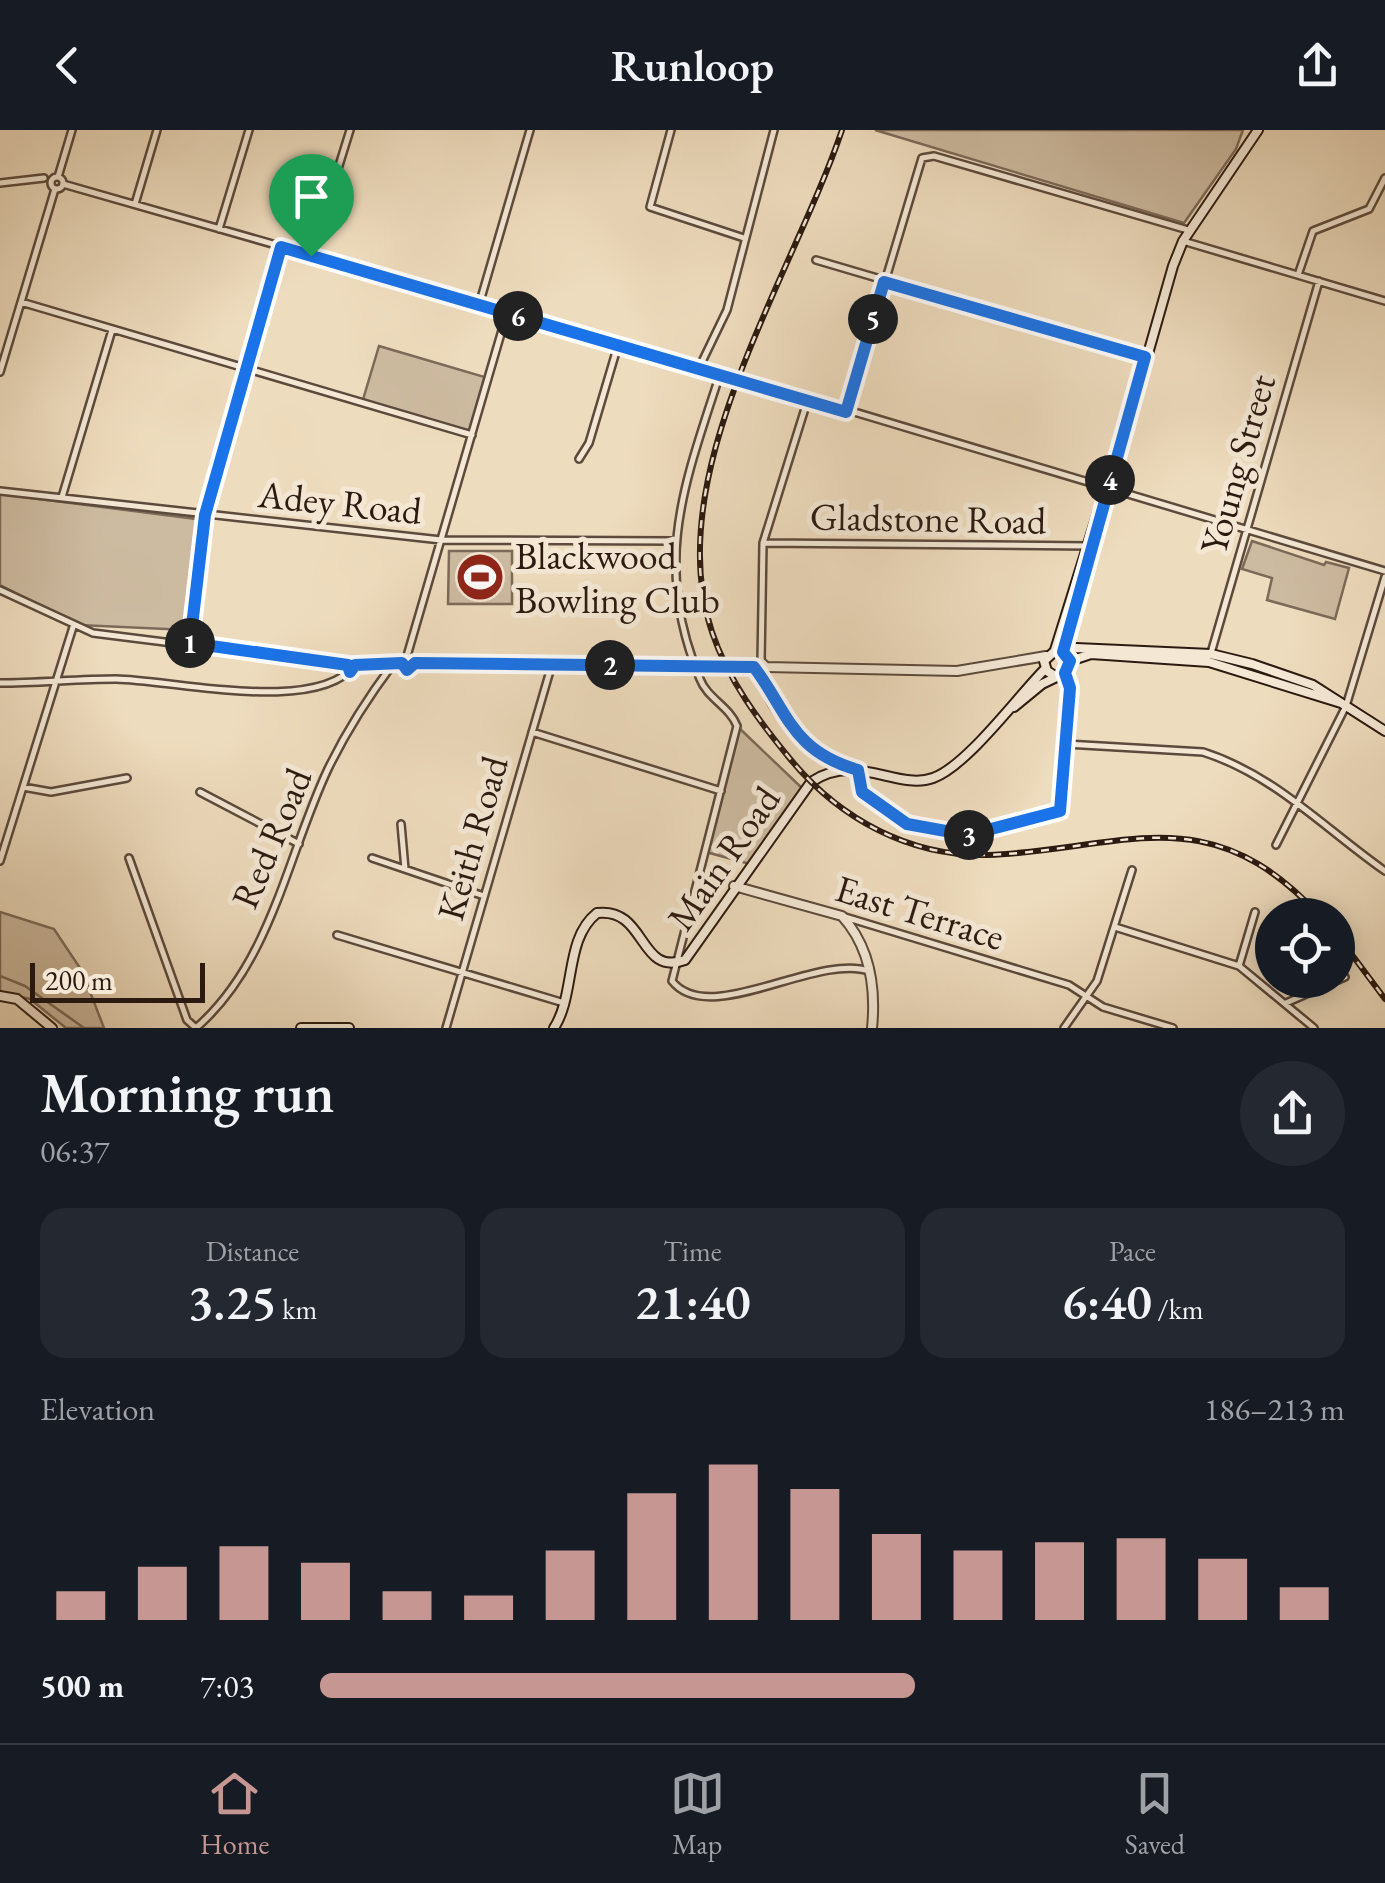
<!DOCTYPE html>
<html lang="en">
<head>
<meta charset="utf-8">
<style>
  :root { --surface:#171b24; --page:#242831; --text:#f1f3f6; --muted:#9ea1a6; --line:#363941; --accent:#c59692 }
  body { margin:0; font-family:"EB Garamond",serif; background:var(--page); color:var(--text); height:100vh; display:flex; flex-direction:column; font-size:38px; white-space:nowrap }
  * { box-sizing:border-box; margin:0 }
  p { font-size:32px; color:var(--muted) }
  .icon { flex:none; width:55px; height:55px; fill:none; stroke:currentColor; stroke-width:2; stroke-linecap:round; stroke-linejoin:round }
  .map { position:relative; height:898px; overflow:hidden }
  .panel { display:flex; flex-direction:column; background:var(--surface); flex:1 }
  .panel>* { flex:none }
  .controls { position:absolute; left:1255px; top:768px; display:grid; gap:20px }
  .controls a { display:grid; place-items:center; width:100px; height:100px; border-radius:50%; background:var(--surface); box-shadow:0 5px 25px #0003; font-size:50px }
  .scale { position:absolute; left:30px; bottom:25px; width:175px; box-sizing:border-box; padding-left:10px; border:5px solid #2c1a11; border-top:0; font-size:28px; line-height:35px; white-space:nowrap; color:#2c1a11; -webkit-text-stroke:8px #f4e8d5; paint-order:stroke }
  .pin { position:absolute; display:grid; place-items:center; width:85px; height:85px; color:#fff; margin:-102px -42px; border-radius:50% 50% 50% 0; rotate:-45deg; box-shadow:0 0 10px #0007 }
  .pin .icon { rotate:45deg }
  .km { position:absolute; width:50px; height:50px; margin:-25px; border-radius:50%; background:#222; color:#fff; font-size:28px; line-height:50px; text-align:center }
  .round { display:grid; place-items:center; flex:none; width:105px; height:105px; border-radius:52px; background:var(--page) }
  .headline { display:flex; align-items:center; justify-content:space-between; height:170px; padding:0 40px }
  h1 { font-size:55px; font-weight:600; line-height:75px }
  .figures { display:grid; grid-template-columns:repeat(3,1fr); gap:15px; height:170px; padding:10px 40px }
  .figures div { display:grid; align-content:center; border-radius:25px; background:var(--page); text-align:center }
  .figures b { font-size:50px; font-weight:600 }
  .figures small { font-size:28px; font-weight:400 }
  .figures p { font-size:28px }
  .chart { height:280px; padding:20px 40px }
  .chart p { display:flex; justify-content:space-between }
  .chart svg { width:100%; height:180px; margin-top:10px; stroke:var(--accent); stroke-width:6 }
  ul { padding:0 40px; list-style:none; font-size:32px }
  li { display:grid; grid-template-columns:160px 120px 1fr; align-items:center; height:75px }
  li i { height:25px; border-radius:12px; background:var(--accent) }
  header { display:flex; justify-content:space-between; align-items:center; height:130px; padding:0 40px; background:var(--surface); font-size:45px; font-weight:600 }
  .tabs { display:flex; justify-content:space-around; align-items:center; height:140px; border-top:2px solid var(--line); background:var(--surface); font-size:28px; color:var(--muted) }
  .tabs a { display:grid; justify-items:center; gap:5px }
  .tabs .active { color:var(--accent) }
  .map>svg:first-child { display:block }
  .green { fill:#cdbba1; stroke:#7c6a59; stroke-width:2.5 }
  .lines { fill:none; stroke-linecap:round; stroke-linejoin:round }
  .stream { stroke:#796755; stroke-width:2.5 }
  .minor-casing { stroke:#5c4a3c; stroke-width:10 }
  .tertiary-casing { stroke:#5c4a3c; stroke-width:12 }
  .secondary-casing { stroke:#2c1a11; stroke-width:12 }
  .minor { stroke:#f4e8d5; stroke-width:5 }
  .tertiary { stroke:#f4e8d5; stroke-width:8 }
  .secondary { stroke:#f4e8d5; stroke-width:8 }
  .rail-casing { stroke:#2c1a11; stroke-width:6 }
  .rail { stroke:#f4e8d5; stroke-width:2.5; stroke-dasharray:8; stroke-linecap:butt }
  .minor-bridge-casing { stroke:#5c4a3c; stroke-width:10; stroke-linecap:butt }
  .minor-bridge { stroke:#f4e8d5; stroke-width:5 }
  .route-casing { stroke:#fff; stroke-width:20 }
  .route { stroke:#1a73e8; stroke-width:12 }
  .labels { text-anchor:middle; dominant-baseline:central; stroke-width:10; stroke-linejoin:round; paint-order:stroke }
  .street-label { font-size:38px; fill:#2c1a11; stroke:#f4e8d5 }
  .poi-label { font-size:38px; fill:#2c1a11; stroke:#f4e8d5; text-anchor:start }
</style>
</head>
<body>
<header><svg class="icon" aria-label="back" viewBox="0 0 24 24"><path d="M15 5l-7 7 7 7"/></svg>Runloop<svg class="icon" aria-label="share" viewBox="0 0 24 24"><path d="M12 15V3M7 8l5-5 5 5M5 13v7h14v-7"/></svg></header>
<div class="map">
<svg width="1385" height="898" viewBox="0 0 1385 898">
  <rect width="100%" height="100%" fill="#eedcbe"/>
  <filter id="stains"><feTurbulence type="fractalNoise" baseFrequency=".002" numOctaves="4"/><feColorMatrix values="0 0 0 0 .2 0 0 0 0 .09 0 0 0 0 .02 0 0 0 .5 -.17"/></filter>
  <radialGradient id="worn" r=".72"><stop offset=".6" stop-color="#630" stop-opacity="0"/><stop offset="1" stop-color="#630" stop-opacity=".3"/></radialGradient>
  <!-- green -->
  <path class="green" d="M875 0H1243L1236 19 1184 93Z
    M379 216 488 248 472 305 362 273Z
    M0 364 196 389 199 397 187 500 79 495 0 455Z
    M1252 411 1324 435 1326 432 1349 438 1335 489 1267 470 1272 448 1242 439Z
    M449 421H512V474H448Z
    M737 596 804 660 750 734 706 722Z
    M0 782 54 799 82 841 104 898H66L30 869 0 862Z"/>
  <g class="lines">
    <!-- stream -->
    <path class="stream" d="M0 846 25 856 84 898"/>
    <!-- minor casing -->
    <g class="minor-casing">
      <path id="minor" d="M671 0 650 77 744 108
        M51 53a6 6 0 1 1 12 0a6 6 0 1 1-12 0Z
        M58 47 72 0
        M0 53 44 48
        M63 54 751 251 1385 441
        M135 74 157 0
        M219 99 249 0
        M1183 111 1385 171
        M311 126 350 0
        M816 130 1145 227
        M1298 145 1313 101 1369 79 1385 48
        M21 172 472 305
        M479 175 530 0
        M699 238 727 180 774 0
        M0 242 55 59
        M720 244C684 355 652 433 700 549 707 568 730 577 737 596L672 851C709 898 816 823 869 841
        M846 282 922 28 934 26 1188 100
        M579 329 589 313 618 215
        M0 361 441 410 674 411
        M62 367 112 200
        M763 413 1090 416
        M0 460 93 503 348 535 393 534 407 526 415 533 409 540 402 533
        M189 513 205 385 281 117
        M1211 523 1319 151
        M407 526 507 183
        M761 532 763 413 807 272
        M415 533 717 537
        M760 543C768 587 816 629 858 640L862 662 895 688 919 697 968 705 1053 684 1064 676 1070 558 1065 543
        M0 553C39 553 77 549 116 549 173 550 317 585 355 535
        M532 602 721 661
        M1066 614 1203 622C1275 645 1325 699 1385 741
        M23 657 51 662 127 648
        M200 662 299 714
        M401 694 405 739
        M1276 715 1346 576 1385 447
        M129 728 187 890 196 898
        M372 728 484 766
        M0 731 73 497
        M845 787 1069 855 1103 877 1173 898
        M1115 797 1239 836 1314 898
        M337 805 564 873
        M1239 836 1255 782
        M1286 873 1345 847
        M196 898C271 833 287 726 328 639 345 604 369 566 393 534
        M446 898 552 534
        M1064 898 1097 851 1132 740"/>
    </g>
    <!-- tertiary casing -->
    <g class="tertiary-casing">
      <path id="tertiary" d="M755 537 761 532 766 537 957 541 1046 526
        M734 756 842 786C870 817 876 858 872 898"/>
    </g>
    <!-- secondary casing -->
    <g class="secondary-casing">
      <path id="secondary" d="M1055 520 1098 382
        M1063 522 1173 136 1183 111 1258 0
        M1065 523 1076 518 1211 524 1252 534 1313 555 1385 601
        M1070 531 1091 524 1209 532 1341 573
        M1055 546 1047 541 1044 531 1056 520
        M1014 577 1042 554 1065 543 1070 531
        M0 866 17 869 52 898
        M301 898H349
        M554 898C576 864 564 809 597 783 647 777 638 847 685 830L811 652C856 621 897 661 933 648 967 636 1018 566 1045 539"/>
    </g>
    <!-- minor -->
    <use href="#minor" class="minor"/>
    <!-- tertiary -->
    <use href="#tertiary" class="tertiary"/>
    <!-- secondary -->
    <use href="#secondary" class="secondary"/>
    <!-- rail casing -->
    <g class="rail-casing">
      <path id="rail" d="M842 0C792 148 659 346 712 502 728 550 759 591 791 630 840 689 910 727 988 725 1123 720 1207 664 1319 785
        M1338 806 1385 869"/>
    </g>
    <!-- rail -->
    <use href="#rail" class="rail"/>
    <!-- minor-bridge casing -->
    <g class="minor-bridge-casing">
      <path id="minor-bridge" d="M717 537H740"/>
    </g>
    <!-- minor-bridge -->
    <use href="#minor-bridge" class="minor-bridge"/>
  </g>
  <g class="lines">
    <!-- route casing -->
    <g class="route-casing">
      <path id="route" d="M281 117 846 282 884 152 1145 227 1063 522 1070 531 1065 543 1070 558 1060 681 968 705 907 694 862 662 858 640C792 621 789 584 754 537L415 533 407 540 402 533 355 535 350 542 348 535 190 513 205 385Z"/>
    </g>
    <!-- route -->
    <use href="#route" class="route"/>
  </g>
  <!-- icons -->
  <defs>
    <g id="stadium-disc" transform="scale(2.5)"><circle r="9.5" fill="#8f2418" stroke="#f4e8d5"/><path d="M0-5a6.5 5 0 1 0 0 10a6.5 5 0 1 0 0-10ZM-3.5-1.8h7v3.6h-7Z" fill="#fff"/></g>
  </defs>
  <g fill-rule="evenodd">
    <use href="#stadium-disc" x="480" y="447"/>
  </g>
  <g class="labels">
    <!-- street labels -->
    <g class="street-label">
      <text transform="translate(1237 334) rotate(-74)">Young Street</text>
      <text transform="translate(340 372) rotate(6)">Adey Road</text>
      <text transform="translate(928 388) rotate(1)">Gladstone Road</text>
      <text transform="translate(271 708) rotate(-67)">Red Road</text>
      <text transform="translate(472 708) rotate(-74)">Keith Road</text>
      <text transform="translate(723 728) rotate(-55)">Main Road</text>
      <text transform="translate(920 782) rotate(17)">East Terrace</text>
    </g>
    <!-- poi labels -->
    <g class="poi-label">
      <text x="515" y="425">Blackwood<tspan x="515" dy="44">Bowling Club</tspan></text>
    </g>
  </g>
  <rect width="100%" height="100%" filter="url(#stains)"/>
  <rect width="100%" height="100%" fill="url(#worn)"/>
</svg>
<div class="controls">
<a><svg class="icon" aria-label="locate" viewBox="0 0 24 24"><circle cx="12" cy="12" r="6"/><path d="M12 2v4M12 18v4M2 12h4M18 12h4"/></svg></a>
</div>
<div class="scale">200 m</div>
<div class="pin" style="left:311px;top:126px;background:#1e9e55"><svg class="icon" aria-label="arrive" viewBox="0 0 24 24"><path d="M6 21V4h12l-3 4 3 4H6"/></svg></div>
<b class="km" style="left:190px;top:513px">1</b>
<b class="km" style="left:610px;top:535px">2</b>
<b class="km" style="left:969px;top:705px">3</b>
<b class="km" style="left:1110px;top:350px">4</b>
<b class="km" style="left:873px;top:189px">5</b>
<b class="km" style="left:518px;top:186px">6</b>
</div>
<section class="panel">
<div class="headline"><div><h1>Morning run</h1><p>06:37</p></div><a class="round"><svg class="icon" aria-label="share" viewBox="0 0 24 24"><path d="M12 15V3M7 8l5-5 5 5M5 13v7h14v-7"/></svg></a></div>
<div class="figures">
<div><p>Distance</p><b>3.25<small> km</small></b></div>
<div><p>Time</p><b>21:40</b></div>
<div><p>Pace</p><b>6:40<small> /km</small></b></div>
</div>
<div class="chart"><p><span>Elevation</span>186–213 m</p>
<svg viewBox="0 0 160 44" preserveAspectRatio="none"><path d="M5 44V37M15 44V31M25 44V26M35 44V30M45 44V37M55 44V38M65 44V27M75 44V13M85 44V6M95 44V12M105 44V23M115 44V27M125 44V25M135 44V24M145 44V29M155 44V36"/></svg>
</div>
<ul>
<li><b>500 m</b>7:03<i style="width:58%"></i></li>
</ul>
</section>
<nav class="tabs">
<a class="active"><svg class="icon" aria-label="home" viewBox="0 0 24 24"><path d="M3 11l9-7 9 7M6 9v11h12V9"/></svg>Home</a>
<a><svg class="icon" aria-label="map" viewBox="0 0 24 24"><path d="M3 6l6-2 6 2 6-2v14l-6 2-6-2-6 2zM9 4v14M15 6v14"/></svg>Map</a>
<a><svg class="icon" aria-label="saved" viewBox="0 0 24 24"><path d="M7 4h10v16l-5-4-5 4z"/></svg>Saved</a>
</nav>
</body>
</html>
